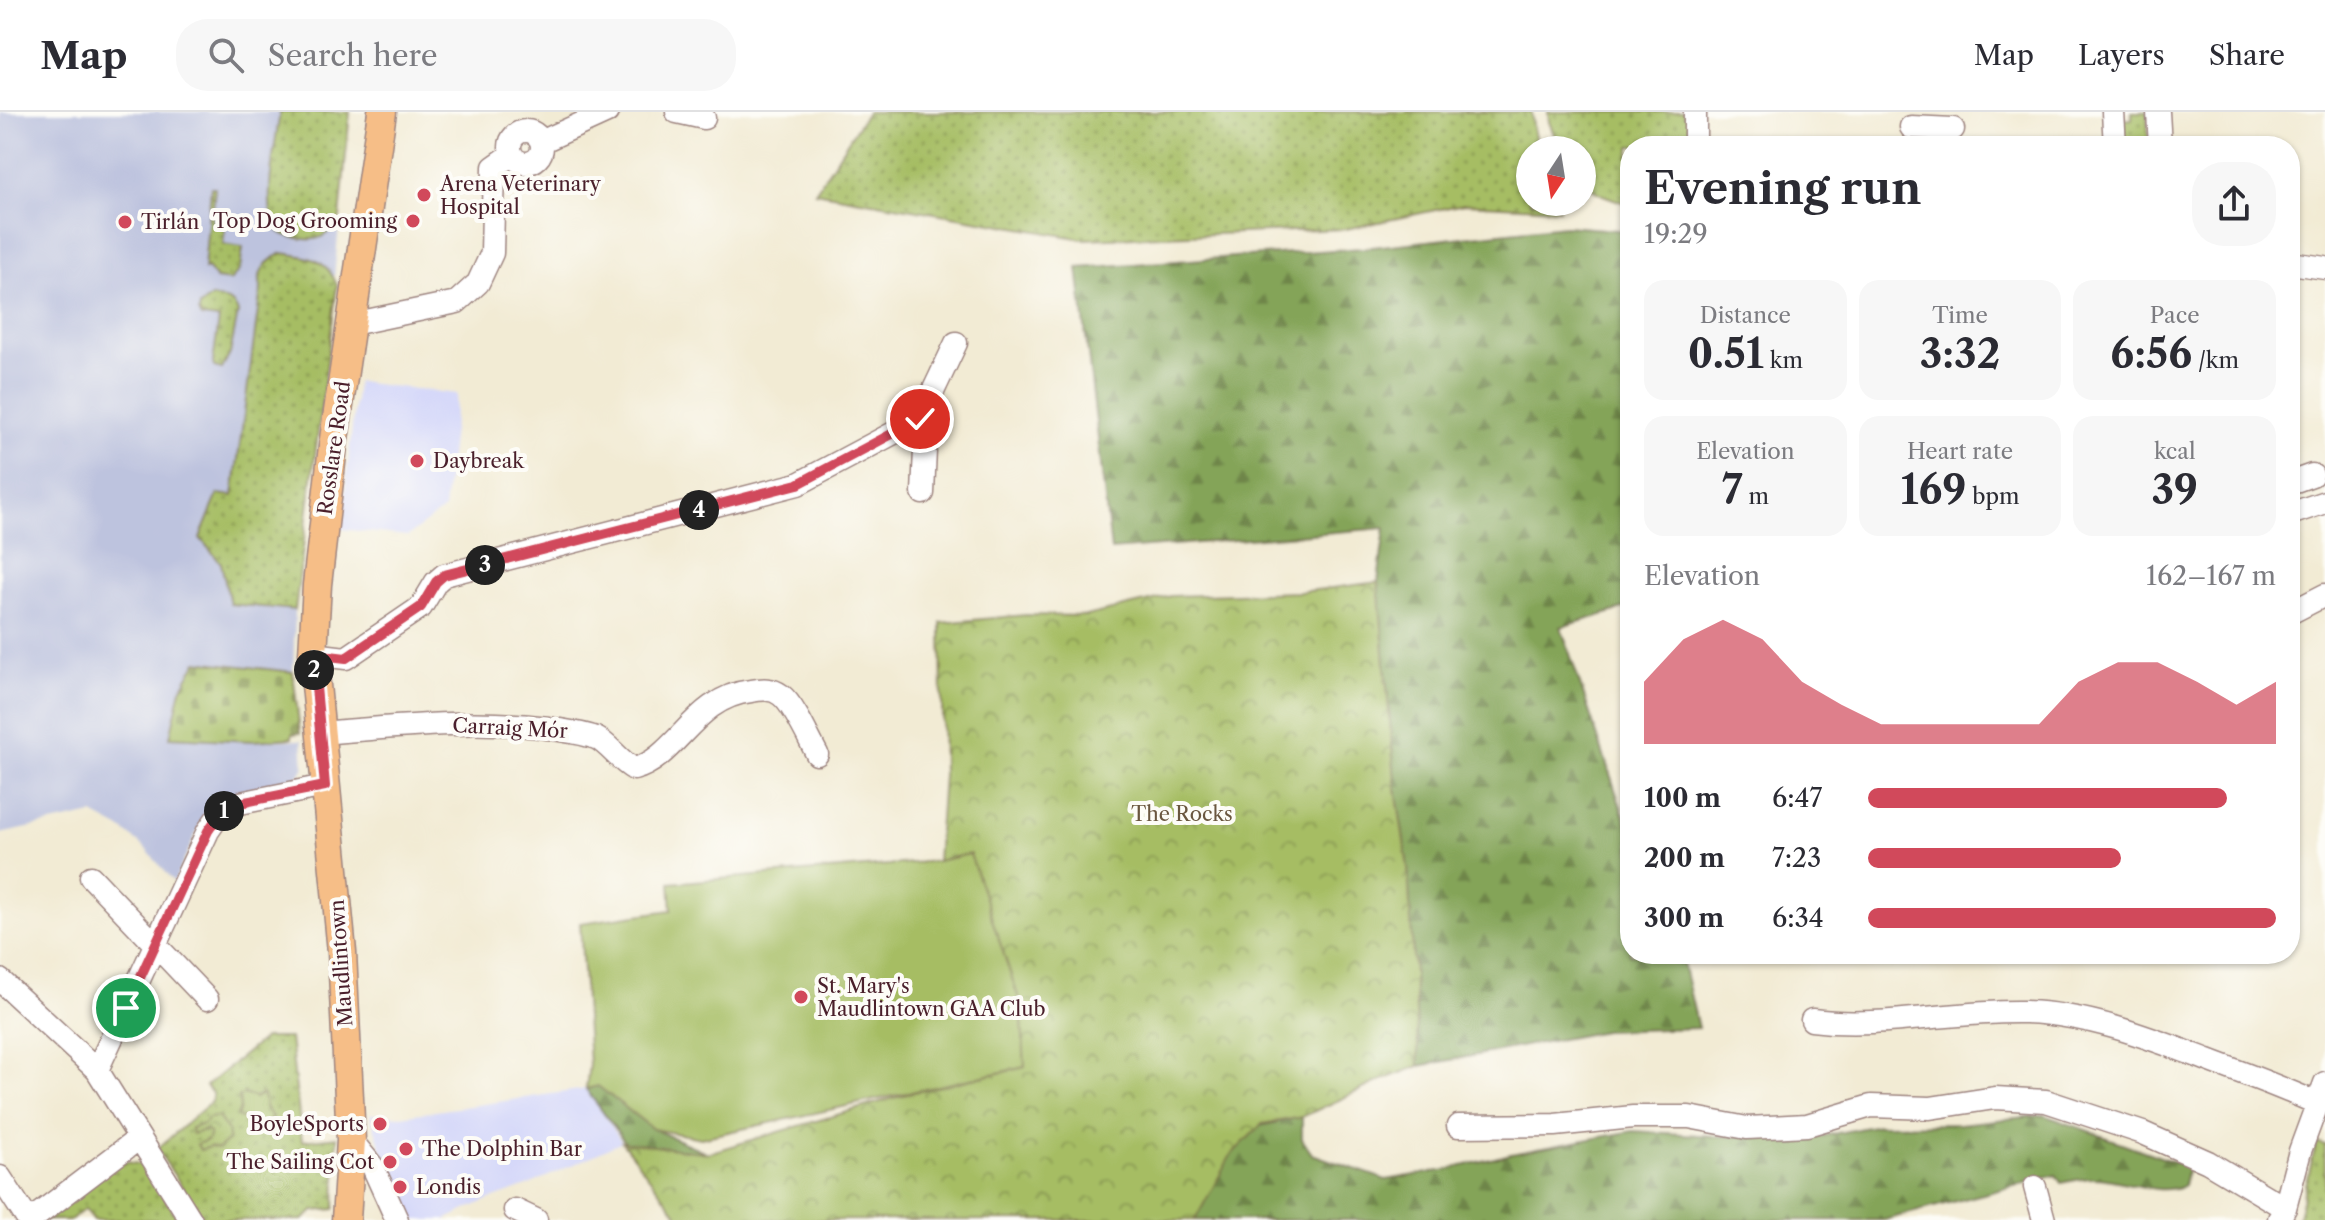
<!DOCTYPE html>
<html lang="en">
<head>
<meta charset="utf-8">
<style>
  :root { --surface:#fff; --page:#f7f7f7; --text:#2b2b33; --muted:#7c7c81; --line:#e1e1e2; --accent:#d1495b }
  body { margin:0; font-family:"Libre Caslon Text",serif; background:var(--page); color:var(--text); height:100vh; display:flex; flex-direction:column; font-size:30px; white-space:nowrap }
  * { box-sizing:border-box; margin:0 }
  p { font-size:26px; color:var(--muted) }
  .icon { flex:none; width:44px; height:44px; fill:none; stroke:currentColor; stroke-width:2; stroke-linecap:round; stroke-linejoin:round }
  .map { position:relative; flex:1; overflow:hidden }
  .details { position:absolute; left:1620px; top:24px; width:680px; height:828px; display:flex; flex-direction:column; background:var(--surface); border-radius:32px; box-shadow:0 2px 6px #0004 }
  .details>* { flex:none }
  .needle { width:52px; rotate:192deg }
  .buttons { position:absolute; left:1516px; top:24px; display:grid; gap:16px }
  .buttons a { display:grid; place-items:center; width:80px; height:80px; border-radius:50%; background:var(--surface); box-shadow:0 2px 6px #0004; font-size:40px }
  .pin { position:absolute; display:grid; place-items:center; width:68px; height:68px; color:#fff; margin:-34px; border:4px solid #fff; border-radius:50%; box-shadow:0 2px 8px #0007 }
  .km { position:absolute; width:40px; height:40px; margin:-20px; border-radius:50%; background:#222; color:#fff; font-size:22px; line-height:40px; text-align:center }
  .round { display:grid; place-items:center; flex:none; width:84px; height:84px; border-radius:32px; background:var(--page) }
  .summary { display:flex; align-items:center; justify-content:space-between; height:136px; padding:0 24px }
  h1 { font-size:44px; font-weight:700; line-height:60px }
  .metrics { display:grid; grid-template-columns:repeat(3,1fr); gap:12px; height:136px; padding:8px 24px }
  .metrics div { display:grid; align-content:center; border-radius:20px; background:var(--page); text-align:center }
  .metrics b { font-size:40px; font-weight:700 }
  .metrics small { font-size:22px; font-weight:400 }
  .metrics p { font-size:22px }
  .chart { height:224px; padding:16px 24px }
  .chart p { display:flex; justify-content:space-between }
  .chart svg { width:100%; height:144px; margin-top:8px; fill:var(--accent); opacity:.7 }
  ul { padding:0 24px; list-style:none; font-size:26px }
  li { display:grid; grid-template-columns:128px 96px 1fr; align-items:center; height:60px }
  li i { height:20px; border-radius:10px; background:var(--accent) }
  header { display:flex; align-items:center; gap:48px; box-sizing:border-box; height:112px; padding:0 40px; background:var(--surface); border-bottom:2px solid var(--line) }
  header strong { font-size:38px }
  nav { display:flex; gap:44px; margin-inline-start:auto; font-size:28px }
  .search { width:560px; height:72px; background:var(--page); display:flex; align-items:center; gap:20px; box-sizing:border-box; padding:0 28px; border-radius:32px; color:var(--muted); font-size:30px }
  .map>svg:first-child { display:block }
  .built { fill:#d5d8f9 }
  .industrial { fill:#bdc3de }
  .grass { fill:url(#grass-dots); stroke:#786e47; stroke-width:2 }
  .forest { fill:url(#forest-firs); stroke:#676242; stroke-width:2 }
  .cemetery { fill:url(#cemetery-stones); stroke:#786e47; stroke-width:2 }
  .park { fill:url(#park-crowns); stroke:#786e47; stroke-width:2 }
  .garden { fill:#a6bd63; stroke:#786e47; stroke-width:2 }
  .lines { fill:none; stroke-linecap:round; stroke-linejoin:round }
  .minor-casing { stroke:#9e8580; stroke-width:25 }
  .major-casing { stroke:#9e8580; stroke-width:31 }
  .minor { stroke:#fff; stroke-width:22 }
  .major { stroke:#f6be87; stroke-width:28 }
  .route-casing { stroke:#fff; stroke-width:16 }
  .route { stroke:#d1495b; stroke-width:10 }
  .poi-dot { fill:#d1495b; stroke:#fdfcf7; stroke-width:3 }
  .labels { text-anchor:middle; dominant-baseline:central; stroke-width:8; stroke-linejoin:round; paint-order:stroke }
  .poi-label { font-size:20px; fill:#4a1f2b; stroke:#fdfcf7; text-anchor:start }
  .street-label { font-size:20px; fill:#4a1f2b; stroke:#fdfcf7 }
  .park-label { font-size:20px; fill:#6a563f; stroke:#fdfcf7 }
</style>
</head>
<body>
<header>
<strong>Map</strong>
<div class="search"><svg class="icon" aria-label="search" viewBox="0 0 24 24"><circle cx="10" cy="10" r="6"/><path d="M15 15l6 6"/></svg>Search here</div>
<nav><a>Map</a><a>Layers</a><a>Share</a></nav>
</header>
<div class="map">
<svg width="2325" height="1108" viewBox="0 0 2325 1108">
  <defs>
    <pattern id="grass-dots" width="8" height="8" patternUnits="userSpaceOnUse" patternTransform="scale(2)"><rect width="8" height="8" fill="#a6bd63"/><path d="M2 2h.1M6 6h.1" fill="none" stroke="#899952" stroke-width="1.8" stroke-linecap="round"/></pattern>
    <pattern id="forest-firs" width="22" height="20" patternUnits="userSpaceOnUse" patternTransform="scale(2)"><rect width="22" height="20" fill="#84a459"/><path d="M5 1l3.5 6h-7zM16 11l3.5 6h-7z" fill="#6e854a"/></pattern>
    <pattern id="cemetery-stones" width="16" height="16" patternUnits="userSpaceOnUse" patternTransform="scale(2)"><rect width="16" height="16" fill="#a6bd63"/><path d="M2 7V4a2 2 0 0 1 4 0v3zM10 15v-3a2 2 0 0 1 4 0v3z" fill="#899952"/></pattern>
    <pattern id="park-crowns" width="20" height="18" patternUnits="userSpaceOnUse" patternTransform="scale(2)"><rect width="20" height="18" fill="#a6bd63"/><path d="M2 6a3 3 0 1 1 6 0M12 15a3 3 0 1 1 6 0" fill="none" stroke="#899952"/></pattern>
  </defs>
  <rect width="100%" height="100%" fill="#fdfcf7"/>
  <filter id="ink" filterUnits="userSpaceOnUse"><feTurbulence type="fractalNoise" baseFrequency=".0125" numOctaves="2"/><feDisplacementMap in="SourceGraphic" scale="16" xChannelSelector="R" yChannelSelector="G"/><feConvolveMatrix kernelMatrix="1 2 1 2 8 2 1 2 1" color-interpolation-filters="sRGB"/></filter>
  <filter id="wash" filterUnits="userSpaceOnUse"><feTurbulence type="fractalNoise" baseFrequency=".006" numOctaves="4" result="noise"/><feDisplacementMap in="SourceGraphic" scale="32" xChannelSelector="R" yChannelSelector="G"/><feGaussianBlur stdDeviation="1.8" result="paint"/><feColorMatrix in="noise" values="0 0 0 0 0 0 0 0 0 0 0 0 0 0 0 0 0 1.4 0 .05"/><feComposite in="paint" operator="in"/></filter>
  <g filter="url(#wash)">
    <rect width="100%" height="100%" fill="#f2ebd4"/>
    <!-- built -->
    <path class="built" d="M357 270 457 282 444 397 408 424 341 417Z
      M586 977 622 1030 527 1074 483 1090 445 1108H411L391 1066 370 1002 401 1004Z"/>
    <!-- industrial -->
    <path class="industrial" d="M0 0H350L334 166 337 173 295 498 293 560 197 549 181 577 171 616V625L252 629 302 628 304 655 296 668 288 672 207 690 204 704 174 770 145 736 123 718 93 702 0 722Z"/>
    <!-- grass -->
    <path class="grass" d="M280 0H350L340 106C332 120 322 129 305 127 298 126 288 126 281 121 258 106 277 25 280 0Z
      M867 0H1531L1537 38H1530V90H1556L1559 97 1464 92 1346 117 1083 127 815 80Z
      M1548 0H1689V34H1630V93L1603 83 1582 70V38H1560L1549 10Z
      M2132 0H2147L2149 34H2121L2120 8 2132 7Z
      M211 75H215L212 109 213 112 225 117 223 132 243 135 240 157 230 169 216 167 207 156 204 157Z
      M282 141C308 145 326 145 337 173L295 498 230 492 221 451 200 426 218 382 233 384 261 176C256 158 267 149 282 141Z
      M211 185C223 187 235 188 238 201L230 242 222 257 214 255 213 251 219 207 202 205 199 200 200 194Z
      M264 926H290L302 1029 337 1025 335 1097 314 1099 303 1108H204L157 1037 211 990 213 982 206 974Z
      M2317 1030 2325 1033V1102L2320 1108H2297Z
      M121 1049 144 1053 179 1108H94L85 1097 70 1108H45Z"/>
    <!-- forest -->
    <path class="forest" d="M1565 114 1630 119V495L1561 515 1630 722V842H1681L1698 916 1604 919 1419 954 1408 756 1395 670 1378 470 1385 416 1111 438 1078 156 1363 136Z
      M598 974 653 1017 708 1041 754 1055 682 1108 586 977Z
      M2044 1003 2188 1055 2184 1073C2155 1086 2123 1065 2093 1066 2083 1066 2071 1069 2061 1071L2056 1063 1884 1108H1159L1255 1015 1302 1005V1027L1312 1042 1386 1068 1446 1058 1511 1042 1633 1019 1715 1024 1812 1026 1878 1013 1959 1012Z"/>
    <!-- cemetery -->
    <path class="cemetery" d="M197 549 293 560 300 621 292 622V626L252 629 170 625 181 577Z"/>
    <!-- park -->
    <path class="park" d="M1378 470 1395 670 1408 756 1419 954 1382 968 1302 1005 1262 1012 1231 1043 1195 1108H682L622 1030 708 1041 914 980 1025 955 970 742 937 749 943 664 941 511 1026 503 1086 504 1171 484 1300 480Z
      M244 982 255 986 263 982 265 995 272 1005 262 1018 258 1019 247 1008 237 1005 240 996 239 985Z
      M218 1005 228 1019V1028L218 1037 210 1035 200 1038 197 1032 208 1028 210 1021 205 1018 192 1022 191 1016 204 1012 208 1006Z"/>
    <!-- garden -->
    <path class="garden" d="M970 742 1021 893 1025 955 701 1026 653 1017 598 974 586 977 589 952 580 811 672 798 670 771 937 749Z"/>
  </g>
  <g filter="url(#ink)">
    <g class="lines">
      <!-- minor casing -->
      <g class="minor-casing">
        <path id="minor" d="M677 0 704 6
          M2113 0 2115 34
          M2158 0 2160 34
          M1911 15 1953 17
          M510 35a16 16 0 1 1 32 0a16 16 0 1 1-32 0Z
          M541 30 607 0
          M1695 34V0
          M2290 151 2325 156
          M352 212 457 190 478 171 492 141 494 55 511 43
          M920 307 956 231
          M2290 371 2312 363
          M2290 402 2325 390
          M2290 501 2325 483
          M313 542 346 546 421 495 436 470 444 463 798 372 920 307 925 338 923 381
          M320 621C396 615 473 606 548 616 564 619 581 620 596 626 609 632 619 649 634 657 677 646 694 585 751 579 762 577 772 576 781 583 794 593 809 627 817 642
          M91 765 207 887
          M0 868 97 958 191 1108
          M1812 908C1883 917 1954 898 2026 900 2089 902 2150 926 2208 948 2245 962 2281 975 2316 991
          M97 958 208 719 221 700 240 691 325 674
          M1458 1014 1555 1013 1633 1005H1689L1747 1016 1807 1013 1871 994 1930 996 1995 986 2046 989 2143 1021 2208 1050 2285 1096
          M351 1028 373 1055 397 1108
          M0 1065 28 1108
          M2035 1075 2044 1108
          M515 1098 536 1108
          M2279 1107 2285 1096 2300 1039 2325 971
          M31 1108 138 1027"/>
      </g>
      <!-- major casing -->
      <g class="major-casing">
        <path id="major" d="M346 1108 351 1028 342 840 313 542 317 473 333 334 382 0"/>
      </g>
      <!-- minor -->
      <use href="#minor" class="minor"/>
      <!-- major -->
      <use href="#major" class="major"/>
    </g>
  </g>
  <g class="lines" filter="url(#ink)">
    <!-- route casing -->
    <g class="route-casing">
      <path id="route" d="M126 896 208 719 221 700 240 691 325 674 313 542 346 546 421 495 436 470 444 463 798 372 920 307"/>
    </g>
    <!-- route -->
    <use href="#route" class="route"/>
  </g>
  <!-- markers -->
  <g class="poi-dot">
    <circle cx="424" cy="83" r="8"/>
    <circle cx="413" cy="109" r="8"/>
    <circle cx="125" cy="110" r="8"/>
    <circle cx="417" cy="349" r="8"/>
    <circle cx="801" cy="885" r="8"/>
    <circle cx="380" cy="1012" r="8"/>
    <circle cx="406" cy="1037" r="8"/>
    <circle cx="390" cy="1050" r="8"/>
    <circle cx="400" cy="1075" r="8"/>
  </g>
  <g class="labels">
    <!-- poi labels -->
    <g class="poi-label">
      <text x="440" y="72">Arena Veterinary<tspan x="440" dy="23">Hospital</tspan></text>
      <text x="397" y="109" text-anchor="end">Top Dog Grooming</text>
      <text x="141" y="110">Tirlán</text>
      <text x="433" y="349">Daybreak</text>
      <text x="817" y="874">St. Mary's<tspan x="817" dy="23">Maudlintown GAA Club</tspan></text>
      <text x="364" y="1012" text-anchor="end">BoyleSports</text>
      <text x="422" y="1037">The Dolphin Bar</text>
      <text x="374" y="1050" text-anchor="end">The Sailing Cot</text>
      <text x="416" y="1075">Londis</text>
    </g>
    <!-- street labels -->
    <g class="street-label">
      <text transform="translate(334 336) rotate(-82)">Rosslare Road</text>
      <text transform="translate(510 616) rotate(3)">Carraig Mór</text>
      <text transform="translate(341 851) rotate(-94)">Maudlintown</text>
    </g>
    <!-- park labels -->
    <g class="park-label">
      <text x="1182" y="702">The Rocks</text>
    </g>
  </g>
</svg>
<div class="buttons">
<a><svg class="needle" viewBox="-14 -14 28 28"><path d="M0-13l5 13h-10z" fill="#e53935"/><path d="M0 13l5-13h-10z" fill="#7c7c81"/></svg></a>
</div>
<div class="pin" style="left:126px;top:896px;background:#1e9e55"><svg class="icon" aria-label="arrive" viewBox="0 0 24 24"><path d="M6 21V4h12l-3 4 3 4H6"/></svg></div>
<div class="pin" style="left:920px;top:307px;background:#d93025"><svg class="icon" aria-label="check" viewBox="0 0 24 24"><path d="M5 12l5 5 9-10"/></svg></div>
<b class="km" style="left:224px;top:699px">1</b>
<b class="km" style="left:314px;top:558px">2</b>
<b class="km" style="left:485px;top:453px">3</b>
<b class="km" style="left:699px;top:398px">4</b>
<section class="details">
<div class="summary"><div><h1>Evening run</h1><p>19:29</p></div><a class="round"><svg class="icon" aria-label="share" viewBox="0 0 24 24"><path d="M12 15V3M7 8l5-5 5 5M5 13v7h14v-7"/></svg></a></div>
<div class="metrics">
<div><p>Distance</p><b>0.51<small> km</small></b></div>
<div><p>Time</p><b>3:32</b></div>
<div><p>Pace</p><b>6:56<small> /km</small></b></div>
</div>
<div class="metrics">
<div><p>Elevation</p><b>7<small> m</small></b></div>
<div><p>Heart rate</p><b>169<small> bpm</small></b></div>
<div><p>kcal</p><b>39</b></div>
</div>
<div class="chart"><p><span>Elevation</span>162–167 m</p>
<svg viewBox="0 0 160 44" preserveAspectRatio="none"><path d="M0 44V25L10 12L20 6L30 12L40 25L50 32L60 38L70 38L80 38L90 38L100 38L110 25L120 19L130 19L140 25L150 32L160 25V44z"/></svg>
</div>
<ul>
<li><b>100 m</b>6:47<i style="width:88%"></i></li>
<li><b>200 m</b>7:23<i style="width:62%"></i></li>
<li><b>300 m</b>6:34<i style="width:100%"></i></li>
</ul>
</section>
</div>
</body>
</html>
